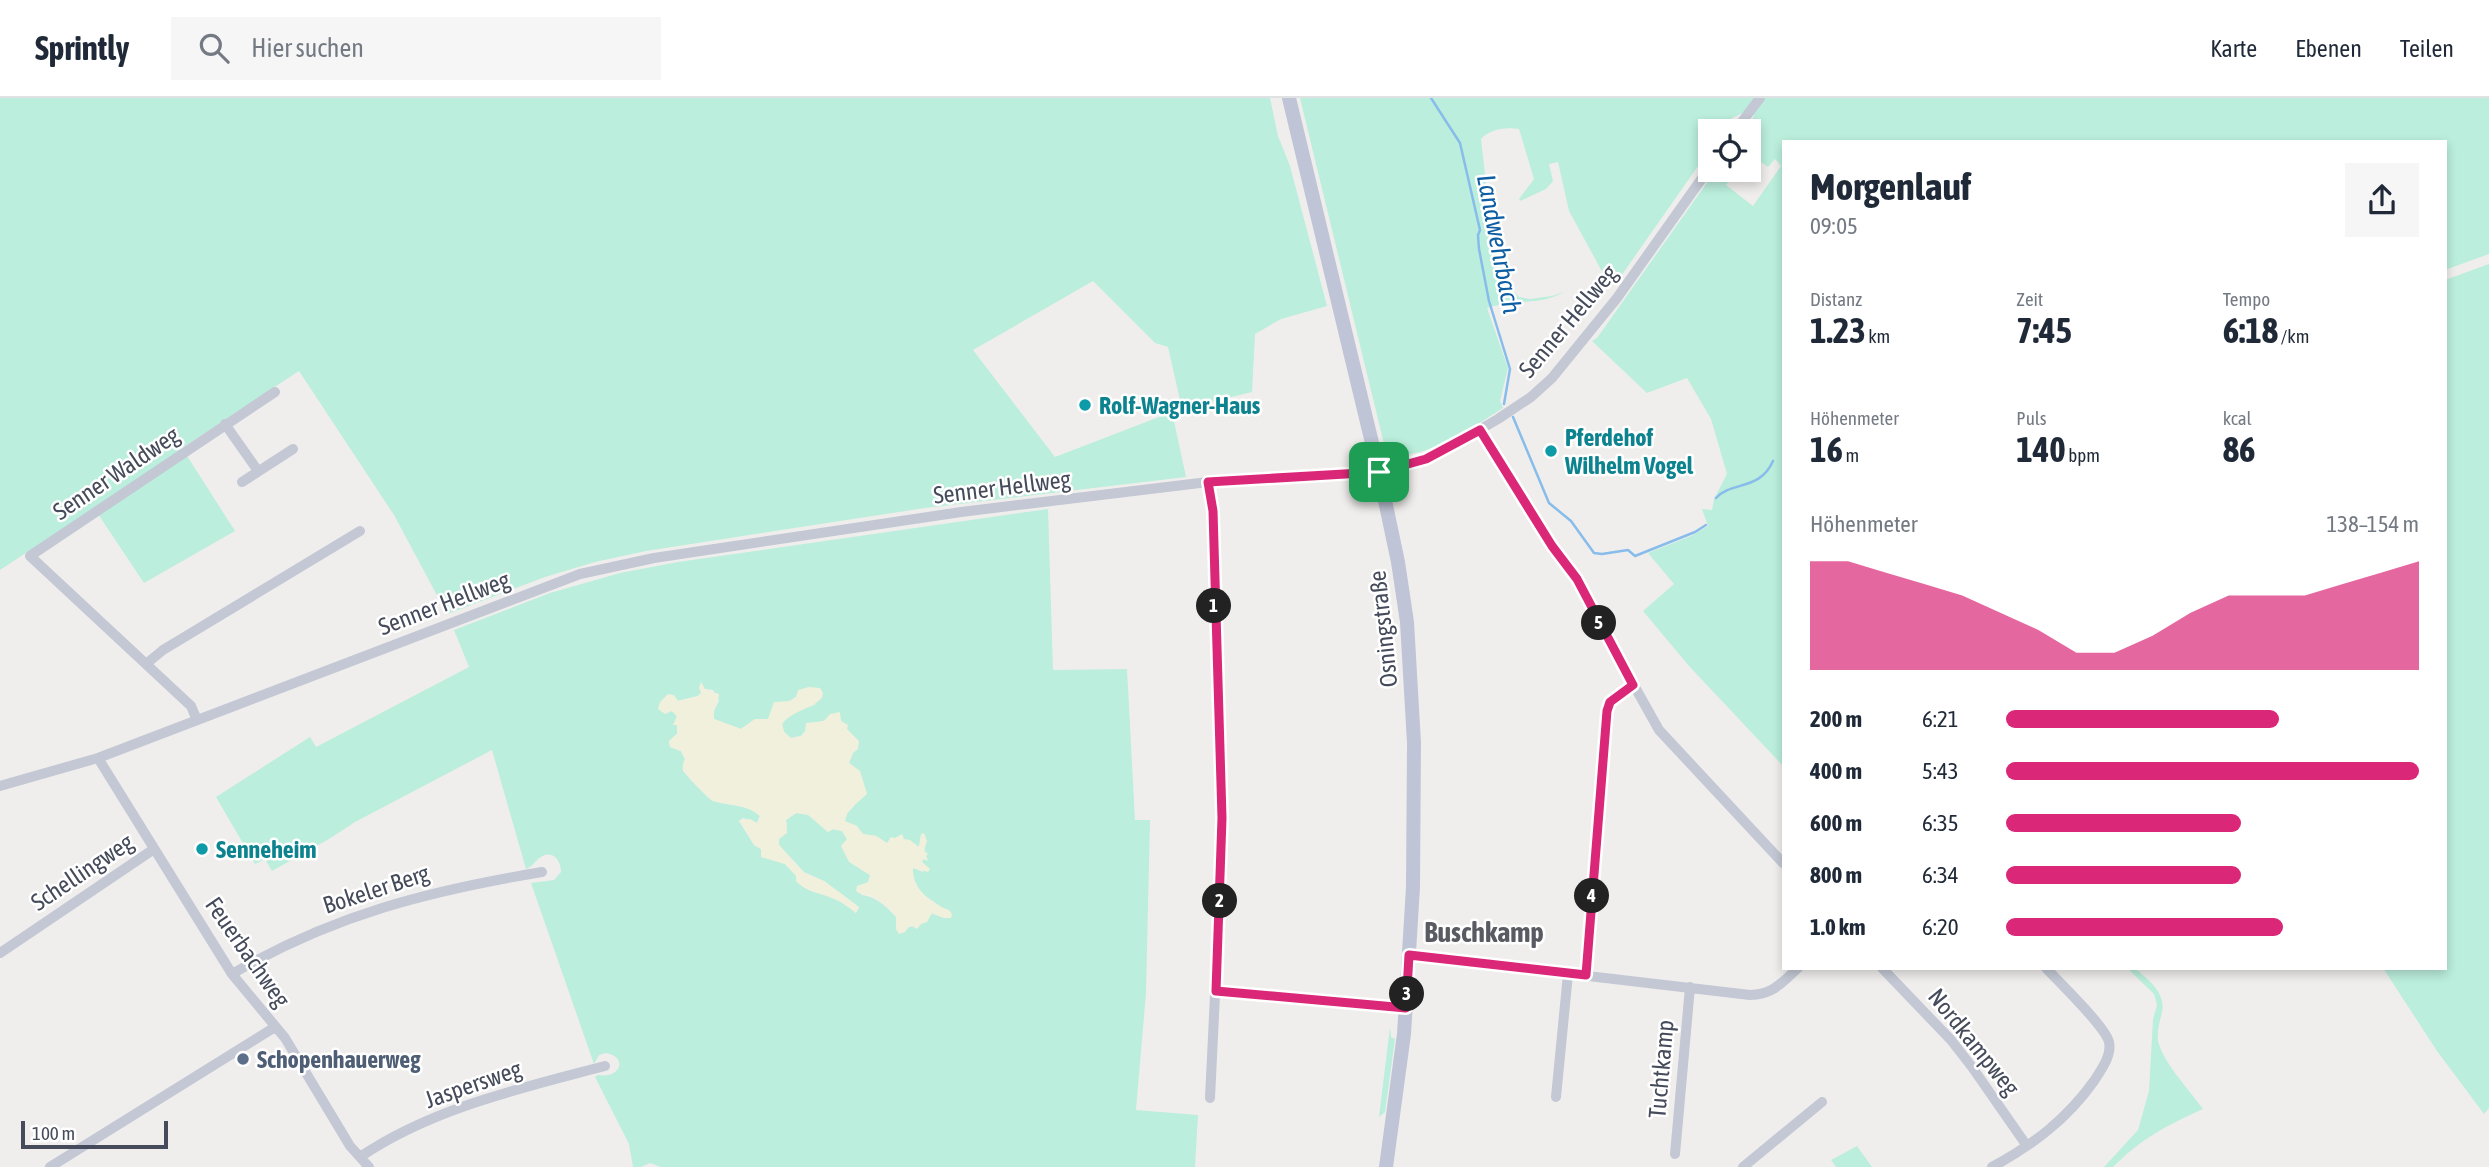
<!DOCTYPE html>
<html lang="de">
<head>
<meta charset="utf-8">
<style>
  :root { --surface:#fff; --page:#f6f6f7; --text:#1f2937; --muted:#747a83; --line:#e0e1e3; --accent:#db2777 }
  body { margin:0; font-family:"Asap Condensed",sans-serif; background:var(--page); color:var(--text); height:100vh; display:flex; flex-direction:column; font-size:26px; white-space:nowrap }
  * { box-sizing:border-box; margin:0 }
  p { font-size:23px; color:var(--muted) }
  .icon { flex:none; width:38px; height:38px; fill:none; stroke:currentColor; stroke-width:2; stroke-linecap:round; stroke-linejoin:round }
  .map { position:relative; flex:1; overflow:hidden }
  .drawer { position:absolute; left:1782px; top:42px; width:665px; height:830px; display:flex; flex-direction:column; background:var(--surface); border-radius:0px; box-shadow:0 4px 10px #0003 }
  .drawer>* { flex:none }
  .controls { position:absolute; left:1698px; top:21px; display:grid; gap:14px }
  .controls a { display:grid; place-items:center; width:63px; height:63px; border-radius:0px; background:var(--surface); box-shadow:0 4px 10px #0003; font-size:35px }
  .scale { position:absolute; left:21px; bottom:18px; width:147px; box-sizing:border-box; padding-left:7px; border:4px solid #454b5a; border-top:0; font-size:19px; line-height:24px; white-space:nowrap; color:#454b5a; -webkit-text-stroke:5px #fff; paint-order:stroke }
  .pin { position:absolute; display:grid; place-items:center; width:60px; height:60px; color:#fff; margin:-30px; border-radius:14px; box-shadow:0 4px 10px #0006 }
  .km { position:absolute; width:35px; height:35px; margin:-18px; border-radius:50%; background:#222; color:#fff; font-size:19px; line-height:35px; text-align:center }
  .round { display:grid; place-items:center; flex:none; width:74px; height:74px; border-radius:0px; background:var(--page) }
  .summary { display:flex; align-items:center; justify-content:space-between; height:119px; padding:0 28px }
  h1 { font-size:38px; font-weight:700; line-height:52px }
  .metrics { display:grid; grid-template-columns:repeat(3,1fr); gap:10px; height:119px; padding:7px 28px }
  .metrics div { display:grid; align-content:center }
  .metrics b { font-size:35px; font-weight:700 }
  .metrics small { font-size:19px; font-weight:400 }
  .metrics p { font-size:19px }
  .chart { height:196px; padding:14px 28px }
  .chart p { display:flex; justify-content:space-between }
  .chart svg { width:100%; height:126px; margin-top:7px; fill:var(--accent); opacity:.7 }
  ul { padding:0 28px; list-style:none; font-size:23px }
  li { display:grid; grid-template-columns:112px 84px 1fr; align-items:center; height:52px }
  li i { height:18px; border-radius:9px; background:var(--accent) }
  header { display:flex; align-items:center; gap:42px; box-sizing:border-box; height:98px; padding:0 35px; background:var(--surface); border-bottom:2px solid var(--line) }
  header strong { font-size:33px }
  nav { display:flex; gap:38px; margin-inline-start:auto; font-size:24px }
  .search { width:490px; height:63px; background:var(--page); display:flex; align-items:center; gap:18px; box-sizing:border-box; padding:0 24px; border-radius:0px; color:var(--muted); font-size:26px }
  .map>svg:first-child { display:block }
  .green { fill:#bbeedc; fill-rule:evenodd }
  .sand { fill:#f1f0dd }
  .lines { fill:none; stroke-linecap:round; stroke-linejoin:round }
  .stream { stroke:#88bcea; stroke-width:2.5 }
  .minor { stroke:#c3c8d4; stroke-width:10 }
  .secondary { stroke:#bfc4d6; stroke-width:14 }
  .route-casing { stroke:#fff; stroke-width:14 }
  .route { stroke:#db2777; stroke-width:9 }
  .culture-dot { fill:#0f9aa8; stroke:#fff; stroke-width:2.5 }
  .service-dot { fill:#5c6f8a; stroke:#fff; stroke-width:2.5 }
  .labels { text-anchor:middle; dominant-baseline:central; stroke-width:5; stroke-linejoin:round; paint-order:stroke }
  .street-label { font-size:24px; fill:#454b5a; stroke:#fff }
  .culture-label { font-size:24px; font-weight:bold; fill:#0d838f; stroke:#fff; text-anchor:start }
  .service-label { font-size:24px; font-weight:bold; fill:#4e5e75; stroke:#fff; text-anchor:start }
  .water-label { font-size:26px; font-style:italic; fill:#0e5ea4; stroke:#fff }
  .quarter-label { font-size:28px; font-weight:bold; fill:#5a5b62; stroke:#fff }
</style>
</head>
<body>
<header>
<strong>Sprintly</strong>
<div class="search"><svg class="icon" aria-label="search" viewBox="0 0 24 24"><circle cx="10" cy="10" r="6"/><path d="M15 15l6 6"/></svg>Hier suchen</div>
<nav><a>Karte</a><a>Ebenen</a><a>Teilen</a></nav>
</header>
<div class="map">
<svg width="2489" height="1069" viewBox="0 0 2489 1069">
  <rect width="100%" height="100%" fill="#f0eeed"/>
  <!-- green -->
  <path class="green" d="M0 0H1270L1278 38 1290 68 1327 208 1281 221 1255 236 1252 294 1182 311 1168 249 1155 245 1093 183 973 252 1055 359 1172 314 1186 379 925 410 646 453 595 464 545 479 447 516 394 417 299 273 182 350 235 433 144 485 94 410 0 472Z
    M1300 0H2489V156L2445 172V44H1783V668L1689 568 1643 513 1674 486 1648 455 1691 438 1708 428 1702 411 1712 412 1714 401 1727 376 1711 321 1687 280 1647 295 1592 243 1597 240 1716 72H1737L1726 87 1753 108 1781 68 1775 61 1768 69 1750 56 1748 57V33H1744L1754 18 1749 12 1732 20 1722 33H1710V51L1614 188 1604 177 1569 113 1558 64 1549 66 1553 83 1546 91 1520 103 1519 101 1534 81 1519 31C1506 29 1490 31 1481 41L1487 93 1490 103 1498 116 1497 139 1510 189 1519 199 1530 201 1552 198 1564 194C1540 208 1513 201 1487 210L1508 270 1500 303 1503 310C1479 325 1410 374 1385 350Z
    M2489 166V1010L2484 1016 2437 953 2383 870H2445V182Z
    M1048 411 1053 572 1127 571 1135 722H1150L1146 895 1136 1012 1198 1017 1195 1069H661L650 1065 641 1069H633L629 1046 595 979 598 977C621 981 628 959 606 955L599 957 594 966 531 785 554 782 561 774C561 763 553 751 541 759 534 763 534 768 526 771L492 652 355 724 329 741 272 773 265 761 255 766 216 699 310 639 316 649 469 569 454 532 550 495 620 475 678 464ZM705 591 713 592 719 603 713 614 714 621 741 631 755 621H768L773 613 796 599 816 606 789 617 782 626 784 634 791 640 801 638 815 625 839 619C850 637 857 642 849 665L852 668 854 708 844 719 845 723 863 736 876 738 887 745 915 746 919 749 921 737 927 762 923 761 922 764 926 768 923 774 913 770C909 792 929 799 944 811V820L931 815 921 826 906 830C893 816 881 799 861 797L871 781 870 777 862 772 845 745 847 741 842 733 833 731 828 734 808 716 796 715 786 722 787 728 779 741V747L804 774 824 783 859 809 856 815C848 809 841 803 832 800 818 794 807 794 796 783L797 778 785 766 762 759 761 751 754 747 739 723 743 720 757 725 760 718C747 706 729 708 713 703 711 703 683 675 683 672 682 669 684 663 685 661L681 653 670 649 669 643 677 636 678 627H674L677 618 672 613 677 603 698 598Z
    M2127 870H2135C2148 882 2166 894 2162 914 2160 923 2157 932 2158 942 2161 962 2191 994 2203 1011 2167 1027 2141 1041 2113 1069H2104L2138 1032 2149 993 2153 921 2157 907 2154 896Z
    M1390 929 1391 939 1395 941 1385 1014 1379 1019Z
    M1857 1048 1872 1069H1836L1831 1062Z"/>
  <!-- sand -->
  <path class="sand" d="M701 584 705 591 719 596C719 606 712 611 714 621L741 631 755 621H768L774 604 790 603 796 599 798 592 809 589 820 590 823 595 822 600C810 612 793 612 782 626L784 634 791 640 801 638 805 633 806 625 824 623 830 616 840 614 841 623 848 627 847 631 859 643 858 651 853 655 849 665 860 673 867 696 848 713 845 723 857 728 863 736 876 738 887 745 891 739 895 740 902 736 904 741 910 742 919 749 921 736 924 735 927 743 924 753 928 756 926 758 928 763 923 761 922 764 930 771 928 774 913 770C912 790 930 806 949 812L952 816 951 820H944L932 815 927 824 921 826 917 831 910 827 905 834 899 836 896 831V819C890 811 882 804 873 799 866 796 862 798 856 793L857 788 868 784 870 777 849 764 841 748 847 741 842 733 833 731 828 734 808 717 796 715 786 722 787 735 779 741V747L804 775 824 783 859 809 856 815C849 809 841 803 832 800 818 794 807 794 796 783V778L785 766 761 759V751L754 747 739 722 750 721 757 725 760 718C747 706 729 708 713 703 711 703 683 674 683 672 682 670 684 663 685 661L681 653 670 649 669 643 677 636V627H673L677 618 672 613 665 616 658 611 660 604 668 596 674 597 678 603 698 598 701 595 699 590Z"/>
  <g class="lines">
    <!-- stream -->
    <path class="stream" d="M1431 0 1460 45 1480 132 1478 137 1479 151 1489 203 1510 271 1504 306
      M1513 319 1549 405 1571 423 1594 455 1602 456 1628 452 1635 458 1695 434 1706 427
      M1716 400C1731 383 1760 393 1773 363"/>
    <!-- minor -->
    <path class="minor" d="M1735 33 1760 0
      M225 326 258 373
      M1480 332 1552 448 1577 481 1608 541 1659 632 1783 765
      M242 384 293 351
      M1208 384 1213 413 1222 754 1210 1000
      M146 566 163 552 360 433
      M197 622 191 608 30 458 275 294
      M98 660 232 876 285 940 350 1048 369 1069
      M0 688 98 660 580 476 654 460 961 414 1208 384 1363 377 1415 366 1445 352 1498 321 1531 299 1552 280 1617 200 1710 69
      M0 855 154 751
      M1410 857 1750 897C1774 896 1781 885 1798 870
      M1882 870 1951 942 1972 969 2027 1048
      M232 876C333 817 428 793 542 774
      M1585 877 1607 613 1610 604 1633 587
      M1216 893 1406 910
      M1556 999 1568 876
      M1675 1056 1690 889
      M360 1059C432 1010 522 990 605 968
      M50 1069 275 929
      M1743 1069 1822 1004
      M1992 1069C2033 1047 2067 1021 2094 983 2101 972 2112 958 2109 944 2105 928 2059 884 2046 870"/>
    <!-- secondary -->
    <path class="secondary" d="M1289 0 1379 374 1398 464 1407 524 1414 645 1413 789 1404 936 1386 1069"/>
  </g>
  <g class="lines">
    <!-- route casing -->
    <g class="route-casing">
      <path id="route" d="M1480 332 1552 448 1577 481 1633 587 1610 604 1607 613 1586 877 1409 857 1406 910 1216 893 1222 720 1213 413 1208 384 1379 374 1426 361Z"/>
    </g>
    <!-- route -->
    <use href="#route" class="route"/>
  </g>
  <!-- markers -->
  <g class="culture-dot">
    <circle cx="1085" cy="307" r="7"/>
    <circle cx="1551" cy="353" r="7"/>
    <circle cx="202" cy="751" r="7"/>
  </g>
  <circle class="service-dot" cx="243" cy="961" r="7"/>
  <g class="labels">
    <!-- street labels -->
    <g class="street-label">
      <text transform="translate(1568 223) rotate(-50)">Senner Hellweg</text>
      <text transform="translate(116 375) rotate(-34)">Senner Waldweg</text>
      <text transform="translate(1002 389) rotate(-7)">Senner Hellweg</text>
      <text transform="translate(444 505) rotate(-21)">Senner Hellweg</text>
      <text transform="translate(1383 531) rotate(-96)">Osningstraße</text>
      <text transform="translate(82 774) rotate(-34)">Schellingweg</text>
      <text transform="translate(376 791) rotate(-18)">Bokeler Berg</text>
      <text transform="translate(248 854) rotate(55)">Feuerbachweg</text>
      <text transform="translate(1974 944) rotate(51)">Nordkampweg</text>
      <text transform="translate(1661 971) rotate(-85)">Tuchtkamp</text>
      <text transform="translate(473 986) rotate(-19)">Jaspersweg</text>
    </g>
    <!-- culture labels -->
    <g class="culture-label">
      <text x="1099" y="307">Rolf-Wagner-Haus</text>
      <text x="1565" y="339">Pferdehof<tspan x="1565" dy="28">Wilhelm Vogel</tspan></text>
      <text x="216" y="751">Senneheim</text>
    </g>
    <!-- service labels -->
    <g class="service-label">
      <text x="257" y="961">Schopenhauerweg</text>
    </g>
    <!-- water labels -->
    <g class="water-label">
      <text transform="translate(1499 146) rotate(79)">Landwehrbach</text>
    </g>
    <!-- quarter labels -->
    <g class="quarter-label">
      <text x="1484" y="834">Buschkamp</text>
    </g>
  </g>
</svg>
<div class="controls">
<a><svg class="icon" aria-label="locate" viewBox="0 0 24 24"><circle cx="12" cy="12" r="6"/><path d="M12 2v4M12 18v4M2 12h4M18 12h4"/></svg></a>
</div>
<div class="scale">100 m</div>
<div class="pin" style="left:1379px;top:374px;background:#1e9e55"><svg class="icon" aria-label="arrive" viewBox="0 0 24 24"><path d="M6 21V4h12l-3 4 3 4H6"/></svg></div>
<b class="km" style="left:1214px;top:508px">1</b>
<b class="km" style="left:1220px;top:803px">2</b>
<b class="km" style="left:1407px;top:896px">3</b>
<b class="km" style="left:1592px;top:798px">4</b>
<b class="km" style="left:1599px;top:525px">5</b>
<section class="drawer">
<div class="summary"><div><h1>Morgenlauf</h1><p>09:05</p></div><a class="round"><svg class="icon" aria-label="share" viewBox="0 0 24 24"><path d="M12 15V3M7 8l5-5 5 5M5 13v7h14v-7"/></svg></a></div>
<div class="metrics">
<div><p>Distanz</p><b>1.23<small> km</small></b></div>
<div><p>Zeit</p><b>7:45</b></div>
<div><p>Tempo</p><b>6:18<small> /km</small></b></div>
</div>
<div class="metrics">
<div><p>Höhenmeter</p><b>16<small> m</small></b></div>
<div><p>Puls</p><b>140<small> bpm</small></b></div>
<div><p>kcal</p><b>86</b></div>
</div>
<div class="chart"><p><span>Höhenmeter</span>138–154 m</p>
<svg viewBox="0 0 160 44" preserveAspectRatio="none"><path d="M0 44V6L10 6L20 10L30 14L40 18L50 24L60 30L70 38L80 38L90 32L100 24L110 18L120 18L130 18L140 14L150 10L160 6V44z"/></svg>
</div>
<ul>
<li><b>200 m</b>6:21<i style="width:66%"></i></li>
<li><b>400 m</b>5:43<i style="width:100%"></i></li>
<li><b>600 m</b>6:35<i style="width:57%"></i></li>
<li><b>800 m</b>6:34<i style="width:57%"></i></li>
<li><b>1.0 km</b>6:20<i style="width:67%"></i></li>
</ul>
</section>
</div>
</body>
</html>
